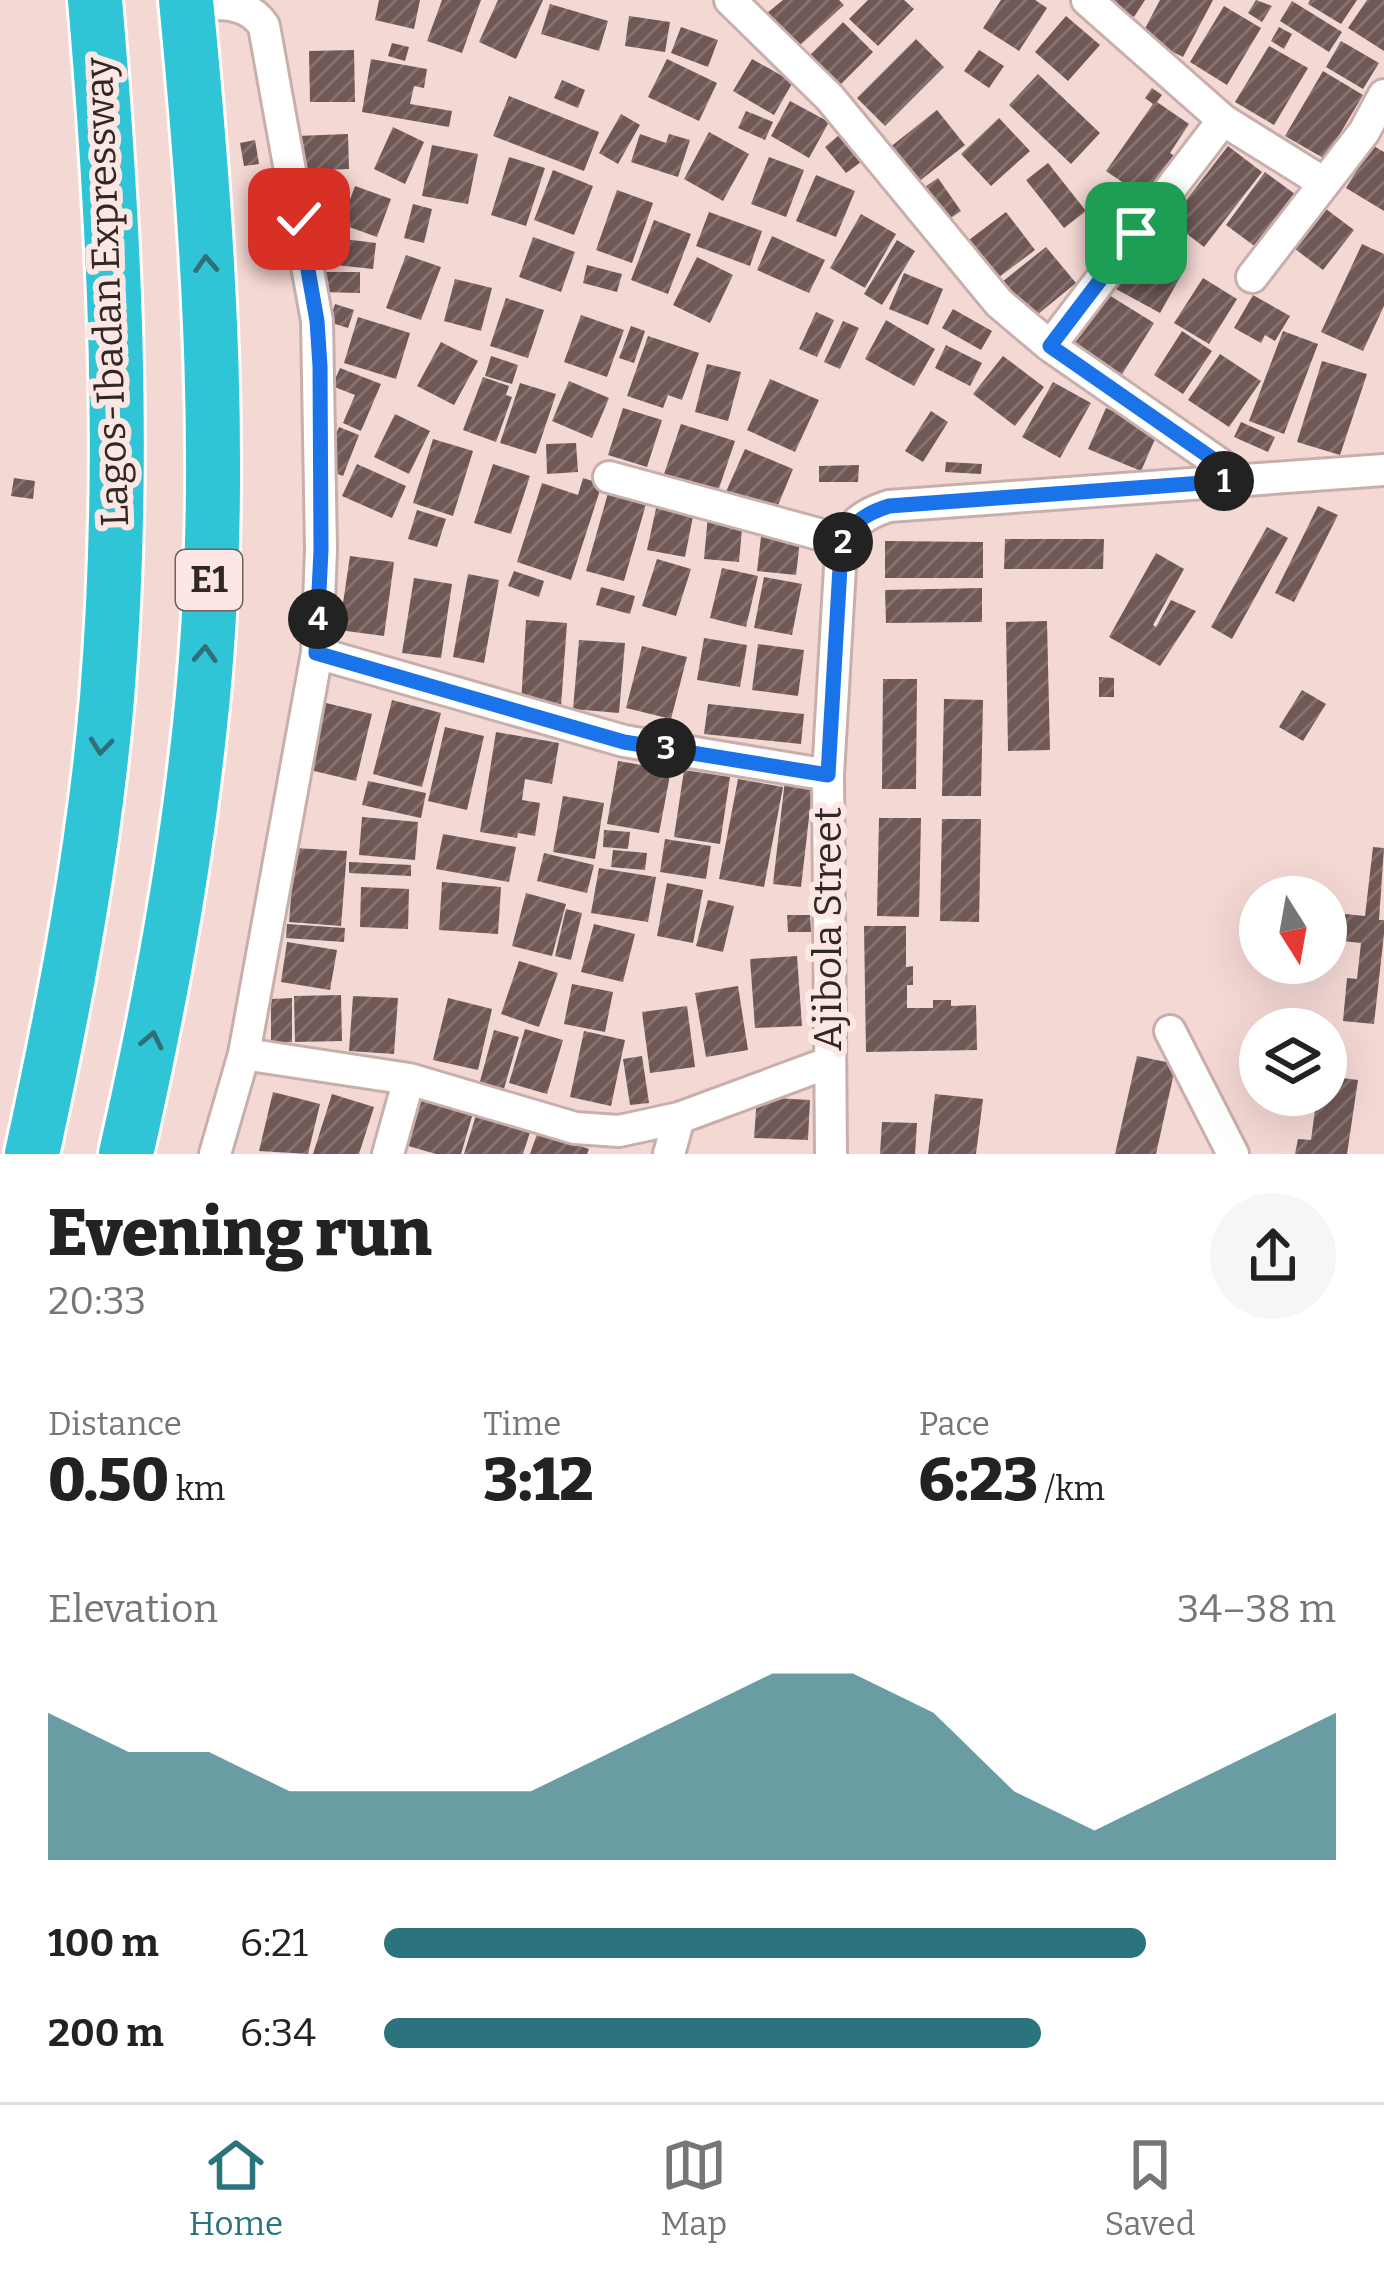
<!DOCTYPE html>
<html lang="en">
<head>
<meta charset="utf-8">
<style>
  :root { --surface:#fff; --page:#f6f6f6; --text:#222; --muted:#767676; --line:#e0e0e0; --accent:#2b737d }
  body { margin:0; font-family:Bitter,serif; background:var(--page); color:var(--text); height:100vh; display:flex; flex-direction:column; font-size:45px; white-space:nowrap }
  * { box-sizing:border-box; margin:0 }
  p { font-size:39px; color:var(--muted) }
  .icon { flex:none; width:66px; height:66px; fill:none; stroke:currentColor; stroke-width:2; stroke-linecap:round; stroke-linejoin:round }
  .map { position:relative; height:1154px; overflow:hidden }
  .drawer { display:flex; flex-direction:column; background:var(--surface); flex:1 }
  .drawer>* { flex:none }
  .needle { width:78px; rotate:169deg }
  .fabs { position:absolute; left:1239px; top:876px; display:grid; gap:24px }
  .fabs a { display:grid; place-items:center; width:108px; height:108px; border-radius:50%; background:var(--surface); box-shadow:0 12px 48px #0002; font-size:60px }
  .pin { position:absolute; display:grid; place-items:center; width:102px; height:102px; color:#fff; margin:-51px; border-radius:24px; box-shadow:0 6px 18px #0006 }
  .km { position:absolute; width:60px; height:60px; margin:-30px; border-radius:50%; background:#222; color:#fff; font-size:33px; line-height:60px; text-align:center }
  .round { display:grid; place-items:center; flex:none; width:126px; height:126px; border-radius:63px; background:var(--page) }
  .summary { display:flex; align-items:center; justify-content:space-between; height:204px; padding:0 48px }
  h1 { font-size:66px; font-weight:800; line-height:90px }
  .stats { display:grid; grid-template-columns:repeat(3,1fr); gap:18px; height:204px; padding:12px 48px }
  .stats div { display:grid; align-content:center }
  .stats b { font-size:60px; font-weight:800 }
  .stats small { font-size:33px; font-weight:400 }
  .stats p { font-size:33px }
  .chart { height:336px; padding:24px 48px }
  .chart p { display:flex; justify-content:space-between }
  .chart svg { width:100%; height:216px; margin-top:12px; fill:var(--accent); opacity:.7 }
  ul { padding:0 48px; list-style:none; font-size:39px }
  li { display:grid; grid-template-columns:192px 144px 1fr; align-items:center; height:90px }
  li i { height:30px; border-radius:15px; background:var(--accent) }
  .tab-bar { display:flex; justify-content:space-around; align-items:center; height:168px; border-top:3px solid var(--line); background:var(--surface); font-size:33px; color:var(--muted) }
  .tab-bar a { display:grid; justify-items:center; gap:6px }
  .tab-bar .on { color:var(--accent) }
  .map>svg:first-child { display:block }
  .building { fill:url(#building-hatch) }
  .lines { fill:none; stroke-linecap:round; stroke-linejoin:round }
  .minor-casing { stroke:#c9afab; stroke-width:36 }
  .motorway-casing { stroke:#fff; stroke-width:60 }
  .minor { stroke:#fff; stroke-width:30 }
  .motorway { stroke:#30c4d7; stroke-width:54 }
  .oneway { stroke:#316e75 }
  .route-casing { stroke:#fff; stroke-width:24 }
  .route { stroke:#1a73e8; stroke-width:15 }
  .labels { text-anchor:middle; dominant-baseline:central; stroke-width:12; stroke-linejoin:round; paint-order:stroke }
  .shield { fill:#fde7e4; stroke:#6e615e; stroke-width:3 }
  .shield-label { font-size:36px; font-weight:bold; fill:#312725 }
  .street-label { font-size:39px; fill:#312725; stroke:#fde7e4 }
</style>
</head>
<body>
<div class="map">
<svg width="1384" height="1154" viewBox="0 0 1384 1154">
  <defs>
    <pattern id="building-hatch" width="6" height="6" patternUnits="userSpaceOnUse" patternTransform="scale(3)"><rect width="6" height="6" fill="#6f5855"/><path d="M-1 1l2-2M0 6l6-6M5 7l2-2" fill="none" stroke="#84726f"/></pattern>
  </defs>
  <rect width="100%" height="100%" fill="#f4d8d4"/>
  <!-- building -->
  <path class="building" d="M379 0H420L414 29 375 20Z
    M442 0H481L462 53 427 41Z
    M498 0H543L516 59 479 42Z
    M783 0H839L844 5 797 48 766 14Z
    M868 0H904L914 9 878 46 849 19Z
    M1001 0H1035L1047 8 1019 51 983 28Z
    M1106 0H1145L1134 17Z
    M1160 0H1213L1183 57 1141 36Z
    M1256 0 1272 6 1262 22 1248 13Z
    M1310 0H1357L1341 24 1308 4Z
    M1367 0H1384V51L1348 28Z
    M1292 1 1342 32 1329 52 1280 21Z
    M550 4 608 21 599 51 541 34Z
    M1224 6 1261 28 1227 85 1190 62Z
    M629 16 670 22 665 52 625 46Z
    M1066 16 1100 45 1068 81 1035 52Z
    M843 22 873 52 838 87 808 57Z
    M681 27 718 40 708 67 671 53Z
    M1279 27 1292 34 1284 49 1271 41Z
    M916 39 944 67 885 126 857 98Z
    M1341 41 1379 63 1363 89 1326 67Z
    M392 43 409 47 405 61 388 56Z
    M1269 46 1308 68 1274 125 1235 102Z
    M354 50 355 102H310L309 51Z
    M979 50 1004 66 989 88 964 71Z
    M371 59 427 69 424 88 414 86 410 104 452 111 449 127 362 112Z
    M667 59 717 83 699 121 648 97Z
    M752 59 793 82 774 115 733 91Z
    M1323 71 1363 95 1325 159 1285 136Z
    M1038 74 1100 133 1071 164 1009 105Z
    M562 80 585 90 578 108 554 98Z
    M1152 88 1162 95 1157 102 1189 124 1170 153 1176 157 1147 199 1106 171 1153 104 1145 98Z
    M509 96 599 132 584 171 493 136Z
    M790 101 829 122 809 158 771 136Z
    M937 110 965 145 917 183 889 148Z
    M746 111 773 122 765 140 738 128Z
    M621 114 640 125 618 164 599 153Z
    M999 118 1030 151 991 186 961 154Z
    M393 127 424 142 405 184 374 169Z
    M709 132 749 154 723 201 684 179Z
    M348 134 349 169 298 171 297 136Z
    M640 134 666 143 669 134 690 140 678 177 631 162Z
    M839 135 861 162 846 173 825 147Z
    M255 140 259 164 244 166 240 143Z
    M432 145 478 154 468 204 422 196Z
    M1372 145 1384 152V211L1346 188Z
    M1228 146 1262 172 1204 247 1170 221Z
    M509 157 545 168 526 226 491 215Z
    M769 157 804 170 786 217 751 204Z
    M1048 163 1086 211 1064 228 1026 180Z
    M553 170 593 186 574 235 534 220Z
    M1265 172 1303 200 1264 253 1226 225Z
    M816 175 855 191 836 237 796 221Z
    M321 177 324 226 303 227 301 178Z
    M938 178 961 211 945 222 922 189Z
    M355 186 391 199 377 237 341 224Z
    M617 190 653 203 632 263 596 250Z
    M1318 203 1354 230 1323 270 1287 243Z
    M413 204 432 209 424 243 404 238Z
    M709 212 762 231 750 266 696 246Z
    M1006 212 1035 250 990 284 961 246Z
    M861 214 896 234 865 288 830 268Z
    M654 220 691 234 668 294 631 280Z
    M320 236 376 243 373 269 317 263Z
    M772 236 825 260 809 293 757 270Z
    M533 237 575 252 561 292 519 277Z
    M897 240 915 251 882 305 864 294Z
    M1362 244 1384 254V306L1363 351 1321 332Z
    M1046 247 1076 283 1032 319 1002 282Z
    M1139 248 1183 272 1160 313 1116 289Z
    M406 255 441 267 421 320 386 308Z
    M697 257 733 275 710 323 673 305Z
    M587 265 622 274 617 292 583 283Z
    M322 272H360V293L321 292Z
    M904 273 943 289 928 325 889 309Z
    M1203 278 1237 299 1209 344 1174 323Z
    M455 279 492 288 481 331 444 321Z
    M1104 292 1154 323 1121 376 1071 346Z
    M1253 295 1290 316 1275 341 1265 335 1261 343 1234 328Z
    M506 298 544 310 528 358 490 346Z
    M335 304 354 310 348 328 329 322Z
    M953 309 992 331 981 350 942 328Z
    M816 312 834 320 817 357 799 349Z
    M581 315 624 330 607 377 564 362Z
    M358 317 410 333 396 379 344 363Z
    M886 320 935 349 914 386 865 359Z
    M843 321 859 328 840 369 824 362Z
    M631 326 645 331 634 363 619 358Z
    M1182 331 1212 351 1183 394 1154 375Z
    M1283 331 1318 344 1284 434 1249 421Z
    M648 336 699 353 682 400 668 395 663 408 627 396Z
    M441 342 478 361 454 405 417 386Z
    M946 345 982 363 970 386 935 368Z
    M1220 354 1261 381 1229 427 1188 400Z
    M491 356 518 365 512 384 485 376Z
    M1003 356 1044 387 1015 426 973 394Z
    M1322 361 1367 374 1340 455 1297 442Z
    M707 364 741 372 728 421 695 412Z
    M340 368 381 384 361 431 343 423 355 395 332 386Z
    M483 377 509 386 506 395 512 397 496 442 463 430Z
    M770 379 819 400 795 452 747 430Z
    M569 381 609 398 592 438 552 421Z
    M1053 382 1091 403 1060 458 1022 437Z
    M520 383 556 394 536 454 500 443Z
    M623 408 662 420 647 467 608 455Z
    M1106 408 1159 430 1141 471 1088 449Z
    M931 411 948 422 923 462 905 451Z
    M395 414 430 431 409 474 374 457Z
    M1241 422 1275 437 1268 452 1234 437Z
    M681 424 735 441 715 500 661 483Z
    M339 427 359 435 343 476 322 468Z
    M433 439 473 451 453 516 413 503Z
    M576 443 578 472 547 474 546 444Z
    M745 449 793 469 774 515 725 494Z
    M946 462 982 464 981 474 945 472Z
    M357 464 406 486 392 518 342 496Z
    M493 464 530 476 511 534 474 523Z
    M859 465 858 482H819V466Z
    M14 478 35 481 33 499 11 496Z
    M583 478 602 484 571 580 517 562 542 483 578 495Z
    M608 493 646 504 624 581 586 571Z
    M657 504 694 511 685 557 647 550Z
    M1318 506 1338 515 1294 602 1275 593Z
    M417 510 446 519 437 547 408 539Z
    M708 515 743 518 739 562 704 559Z
    M1267 527 1288 538 1232 639 1211 627Z
    M761 537 800 541 796 575 757 571Z
    M1005 539H1104L1103 569H1004Z
    M885 541 983 542V578H885Z
    M1156 553 1184 569 1153 625 1156 627 1171 600 1196 611 1160 666 1109 637Z
    M350 556 394 562 384 636 339 630Z
    M657 559 691 569 676 616 642 606Z
    M722 568 758 576 746 627 710 618Z
    M514 571 544 581 539 597 508 586Z
    M468 574 499 580 484 663 453 657Z
    M764 577 802 584 792 635 754 628Z
    M414 578 452 584 441 658 402 653Z
    M601 587 635 596 630 614 596 605Z
    M982 588V622L886 623 885 590Z
    M526 620 567 623 561 706 521 704Z
    M1047 621 1050 750 1008 751 1006 622Z
    M704 638 747 645 740 687 697 680Z
    M579 640 625 643 619 713 573 709Z
    M758 644 804 650 798 696 752 690Z
    M642 646 687 657 671 719 626 708Z
    M1099 677 1114 678V697H1099Z
    M883 679H917L916 789H882Z
    M1302 690 1326 704 1303 741 1279 727Z
    M944 699 983 700 981 796H942Z
    M392 700 441 713 422 787 373 774Z
    M326 703 372 714 356 781 310 770Z
    M708 704 804 714 801 744 704 734Z
    M445 727 484 736 467 810 428 801Z
    M496 732 559 743 552 784 525 779 522 800 540 803 535 836 518 833 517 838 480 832Z
    M618 761 671 770 659 833 607 824Z
    M684 770 730 777 720 844 674 837Z
    M738 779 783 787 764 887 719 879Z
    M785 780 813 783 801 887 773 884Z
    M368 781 426 793 421 818 362 805Z
    M563 796 604 803 595 859 553 852Z
    M362 817 418 822 415 860 359 855Z
    M879 818H921L919 917 877 916Z
    M942 819H981L979 922 940 921Z
    M604 830 630 832 628 849 603 847Z
    M443 834 516 847 509 882 436 869Z
    M665 839 711 846 706 879 660 872Z
    M1373 847 1384 848 1379 920H1384V934L1374 1024 1343 1021 1347 978 1357 979 1361 943 1342 941 1345 914 1365 916Z
    M295 848 347 851 341 926 289 922Z
    M613 850 647 853 645 870 611 867Z
    M544 853 594 865 587 893 537 881Z
    M349 862 411 865V876L349 873Z
    M599 868 656 877 648 922 591 913Z
    M442 882 501 887 498 934 439 930Z
    M667 883 703 890 693 943 657 936Z
    M361 887 409 889 408 929 360 927Z
    M526 893 566 904 552 956 512 946Z
    M708 900 734 906 723 952 696 946Z
    M566 909 582 913 571 960 555 956Z
    M787 915H810L811 932H788Z
    M287 924 345 928 344 942 286 938Z
    M594 924 635 934 623 982 581 972Z
    M864 926H906V967L913 966V985H907V1008H933V1000H951V1006L976 1005 977 1050 866 1052Z
    M287 942 337 950 330 990 281 982Z
    M797 956 802 1026 755 1028 750 959Z
    M519 961 558 973 539 1027 501 1014Z
    M572 984 613 992 605 1032 564 1024Z
    M738 986 748 1050 706 1057 695 993Z
    M341 995 342 1041 295 1042 294 996Z
    M353 996 398 998 394 1054 349 1051Z
    M292 998V1042L271 1043V999Z
    M448 998 492 1009 478 1070 433 1060Z
    M687 1006 695 1067 650 1073 642 1012Z
    M525 1029 563 1040 547 1094 509 1083Z
    M494 1030 519 1037 503 1092 479 1085Z
    M584 1031 625 1040 611 1106 570 1097Z
    M642 1056 649 1103 630 1105 623 1059Z
    M1137 1056 1176 1064 1156 1154H1115Z
    M1326 1076 1358 1080 1347 1154H1295L1298 1139 1311 1140 1317 1095H1326Z
    M273 1092 320 1104 308 1154 259 1151Z
    M332 1094 374 1107 359 1154H313Z
    M935 1094 983 1099 976 1154H928Z
    M412 1095 473 1113 461 1154H436L398 1143Z
    M757 1097 810 1100 808 1140 754 1138Z
    M477 1112 531 1129 523 1154H464Z
    M882 1122 917 1123 915 1154H880Z
    M538 1131 589 1149 587 1154H530Z"/>
  <g class="lines">
    <!-- minor casing -->
    <g class="minor-casing">
      <path id="minor" d="M730 0 830 98 999 303 1050 346 1243 480
        M1087 0 1223 120 1324 183
        M187 4C218 4 247 0 264 26L317 321 321 550 317 653 244 1054 215 1154
        M1252 277 1364 132 1384 95
        M1050 346 1223 120
        M609 477 844 541
        M317 653 624 741 828 775
        M1170 1031 1233 1154
        M244 1054 409 1079 575 1128 619 1131 679 1118 828 1063
        M388 1154 409 1079
        M669 1154 679 1118
        M831 1154 828 775 841 550C849 524 864 514 889 506L1384 470"/>
    </g>
    <!-- motorway casing -->
    <g class="motorway-casing">
      <path id="motorway" d="M32 1154C65 1003 94 851 107 698 126 465 115 232 95 0
        M126 1154C158 1013 185 869 200 725 226 487 209 237 186 0"/>
    </g>
    <!-- minor -->
    <use href="#minor" class="minor"/>
    <!-- motorway -->
    <use href="#motorway" class="motorway"/>
  </g>
  <!-- one-way arrows -->
  <defs><path id="oneway-chevron" d="M-2-3.5L2.5 0L-2 3.5" fill="none" stroke-width="1.6" stroke-linecap="round" stroke-linejoin="round" transform="scale(3)"/></defs>
  <g class="oneway">
    <use href="#oneway-chevron" transform="translate(206 264) rotate(-93)"/>
    <use href="#oneway-chevron" transform="translate(205 654) rotate(-87)"/>
    <use href="#oneway-chevron" transform="translate(101 746) rotate(96)"/>
    <use href="#oneway-chevron" transform="translate(152 1040) rotate(-78)"/>
  </g>
  <g class="lines">
    <!-- route casing -->
    <g class="route-casing">
      <path id="route" d="M299 219 317 321 320 366 321 550 316 653 624 742 828 775 841 550C849 524 864 514 889 506L1243 480 1050 346 1136 233"/>
    </g>
    <!-- route -->
    <use href="#route" class="route"/>
  </g>
  <g class="labels">
    <!-- shield labels -->
    <rect class="shield" x="176" y="550" width="66" height="60" rx="9"/>
    <g class="shield-label">
      <text x="209" y="580">E1</text>
    </g>
    <!-- street labels -->
    <g class="street-label">
      <text transform="translate(107 292) rotate(-92)">Lagos-Ibadan Expressway</text>
      <text transform="translate(828 929) rotate(-90)">Ajibola Street</text>
    </g>
  </g>
</svg>
<div class="fabs">
<a><svg class="needle" viewBox="-14 -14 28 28"><path d="M0-13l5 13h-10z" fill="#e53935"/><path d="M0 13l5-13h-10z" fill="#767676"/></svg></a>
<a><svg class="icon" aria-label="layers" viewBox="0 0 24 24"><path d="M12 4l9 5-9 5-9-5zM3 14l9 5 9-5"/></svg></a>
</div>
<div class="pin" style="left:1136px;top:233px;background:#1e9e55"><svg class="icon" aria-label="arrive" viewBox="0 0 24 24"><path d="M6 21V4h12l-3 4 3 4H6"/></svg></div>
<div class="pin" style="left:299px;top:219px;background:#d93025"><svg class="icon" aria-label="check" viewBox="0 0 24 24"><path d="M5 12l5 5 9-10"/></svg></div>
<b class="km" style="left:1224px;top:481px">1</b>
<b class="km" style="left:843px;top:542px">2</b>
<b class="km" style="left:666px;top:748px">3</b>
<b class="km" style="left:318px;top:619px">4</b>
</div>
<section class="drawer">
<div class="summary"><div><h1>Evening run</h1><p>20:33</p></div><a class="round"><svg class="icon" aria-label="share" viewBox="0 0 24 24"><path d="M12 15V3M7 8l5-5 5 5M5 13v7h14v-7"/></svg></a></div>
<div class="stats">
<div><p>Distance</p><b>0.50<small> km</small></b></div>
<div><p>Time</p><b>3:12</b></div>
<div><p>Pace</p><b>6:23<small> /km</small></b></div>
</div>
<div class="chart"><p><span>Elevation</span>34–38 m</p>
<svg viewBox="0 0 160 44" preserveAspectRatio="none"><path d="M0 44V14L10 22L20 22L30 30L40 30L50 30L60 30L70 22L80 14L90 6L100 6L110 14L120 30L130 38L140 30L150 22L160 14V44z"/></svg>
</div>
<ul>
<li><b>100 m</b>6:21<i style="width:80%"></i></li>
<li><b>200 m</b>6:34<i style="width:69%"></i></li>
</ul>
</section>
<nav class="tab-bar">
<a class="on"><svg class="icon" aria-label="home" viewBox="0 0 24 24"><path d="M3 11l9-7 9 7M6 9v11h12V9"/></svg>Home</a>
<a><svg class="icon" aria-label="map" viewBox="0 0 24 24"><path d="M3 6l6-2 6 2 6-2v14l-6 2-6-2-6 2zM9 4v14M15 6v14"/></svg>Map</a>
<a><svg class="icon" aria-label="saved" viewBox="0 0 24 24"><path d="M7 4h10v16l-5-4-5 4z"/></svg>Saved</a>
</nav>
</body>
</html>
